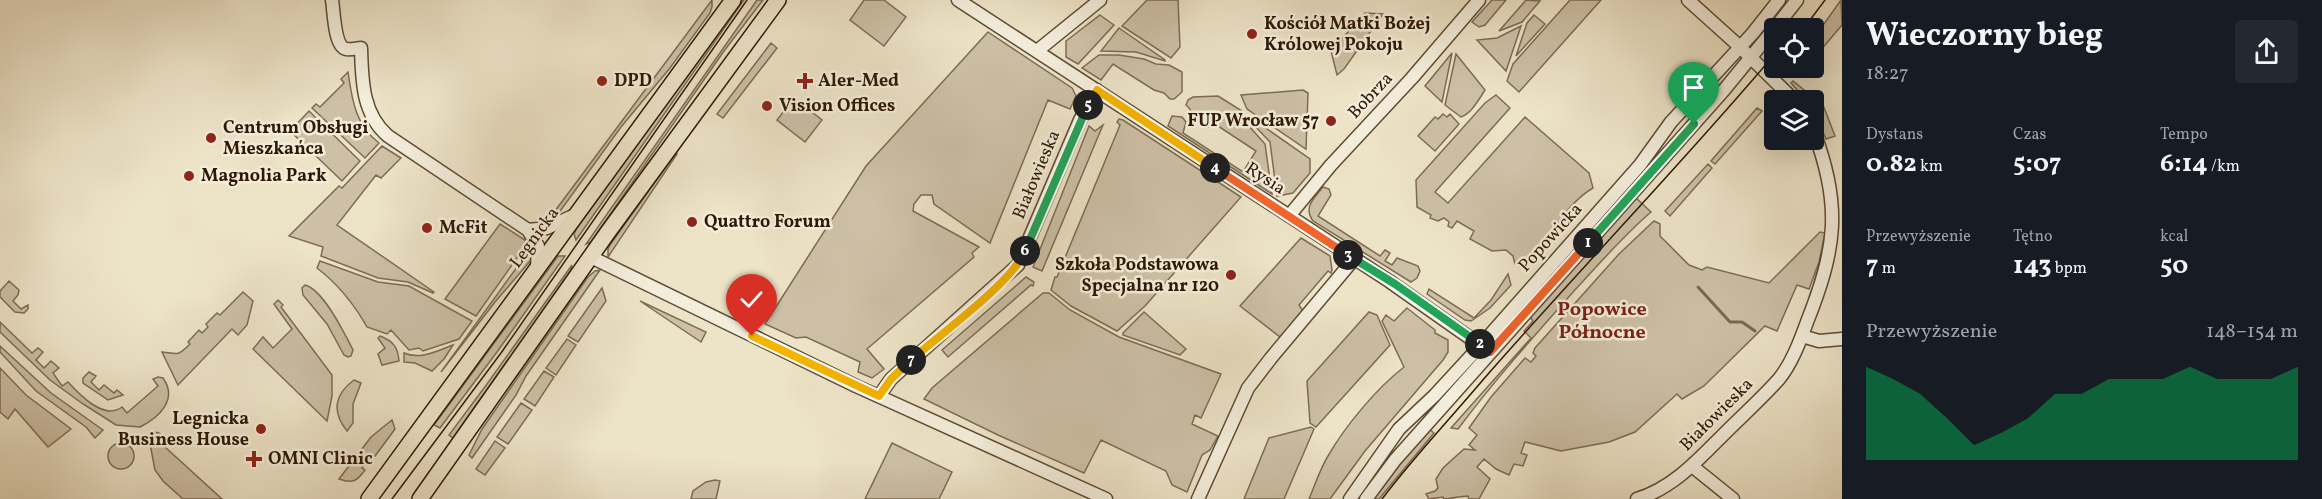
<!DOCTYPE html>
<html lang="pl">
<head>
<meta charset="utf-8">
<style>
  :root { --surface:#171b24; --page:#242831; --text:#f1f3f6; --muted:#9ea1a6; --accent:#0b8043 }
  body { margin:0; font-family:Vollkorn,serif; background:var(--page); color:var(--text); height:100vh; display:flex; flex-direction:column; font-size:22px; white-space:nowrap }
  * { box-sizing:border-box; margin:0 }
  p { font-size:20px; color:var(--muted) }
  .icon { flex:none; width:33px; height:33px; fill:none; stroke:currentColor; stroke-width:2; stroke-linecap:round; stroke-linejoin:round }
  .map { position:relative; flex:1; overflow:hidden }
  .panel { display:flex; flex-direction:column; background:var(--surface); width:480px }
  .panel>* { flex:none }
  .buttons { position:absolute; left:1764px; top:18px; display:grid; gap:12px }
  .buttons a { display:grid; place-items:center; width:60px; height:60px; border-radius:6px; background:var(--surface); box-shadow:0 6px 24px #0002; font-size:30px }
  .pin { position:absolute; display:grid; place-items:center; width:51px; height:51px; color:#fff; margin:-62px -26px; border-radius:50% 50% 50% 0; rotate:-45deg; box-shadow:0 0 6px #0007 }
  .pin .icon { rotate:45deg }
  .km { position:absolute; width:30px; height:30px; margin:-15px; border-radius:50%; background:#222; color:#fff; font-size:16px; line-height:30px; text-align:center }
  .round { display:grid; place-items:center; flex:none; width:63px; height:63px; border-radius:6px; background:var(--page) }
  .headline { display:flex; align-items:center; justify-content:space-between; height:102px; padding:0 24px }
  h1 { font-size:33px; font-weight:700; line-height:45px }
  .figures { display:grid; grid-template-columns:repeat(3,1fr); gap:9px; height:102px; padding:6px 24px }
  .figures div { display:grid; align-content:center }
  .figures b { font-size:26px; font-weight:700 }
  .figures small { font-size:16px; font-weight:400 }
  .figures p { font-size:16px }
  .chart { height:168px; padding:12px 24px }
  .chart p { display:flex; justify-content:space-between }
  .chart svg { width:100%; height:108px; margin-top:6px; fill:var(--accent); opacity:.7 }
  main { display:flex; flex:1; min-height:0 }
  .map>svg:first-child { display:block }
  .green { fill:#cdc0a6; stroke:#7e6c54; stroke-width:1.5 }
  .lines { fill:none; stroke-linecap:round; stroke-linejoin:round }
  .stream { stroke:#7a6850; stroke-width:3 }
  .minor-casing { stroke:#5e4b34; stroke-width:15 }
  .major-casing { stroke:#2e1803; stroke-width:18 }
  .minor { stroke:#f3eddb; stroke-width:12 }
  .major { stroke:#ede3c7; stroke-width:15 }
  .tram { stroke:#2e1803; stroke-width:1.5 }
  .split-1-casing { stroke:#fff; stroke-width:12 }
  .split-2-casing { stroke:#fff; stroke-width:12 }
  .split-3-casing { stroke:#fff; stroke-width:12 }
  .split-4-casing { stroke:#fff; stroke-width:12 }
  .split-5-casing { stroke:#fff; stroke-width:12 }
  .split-6-casing { stroke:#fff; stroke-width:12 }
  .split-7-casing { stroke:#fff; stroke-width:12 }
  .split-8-casing { stroke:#fff; stroke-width:12 }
  .split-1 { stroke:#22a559; stroke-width:8 }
  .split-2 { stroke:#f0652b; stroke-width:8 }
  .split-3 { stroke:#22a559; stroke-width:8 }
  .split-4 { stroke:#f0652b; stroke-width:8 }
  .split-5 { stroke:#f5b400; stroke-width:8 }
  .split-6 { stroke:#22a559; stroke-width:8 }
  .split-7 { stroke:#f5b400; stroke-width:8 }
  .split-8 { stroke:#f5b400; stroke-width:8 }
  .poi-dot { fill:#8f2418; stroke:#f3eddb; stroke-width:2 }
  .labels { text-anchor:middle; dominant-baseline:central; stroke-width:5; stroke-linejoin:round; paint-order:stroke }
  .poi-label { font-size:18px; font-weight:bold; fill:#2e1803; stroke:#f3eddb; text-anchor:start }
  .street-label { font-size:18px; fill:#2e1803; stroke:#f3eddb }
  .neighbourhood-label { font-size:20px; font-weight:bold; fill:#7a1f14; stroke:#f3eddb }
</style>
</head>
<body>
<main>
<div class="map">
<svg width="1842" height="499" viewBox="0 0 1842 499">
  <rect width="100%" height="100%" fill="#ede3c7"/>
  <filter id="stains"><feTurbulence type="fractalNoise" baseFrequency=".00333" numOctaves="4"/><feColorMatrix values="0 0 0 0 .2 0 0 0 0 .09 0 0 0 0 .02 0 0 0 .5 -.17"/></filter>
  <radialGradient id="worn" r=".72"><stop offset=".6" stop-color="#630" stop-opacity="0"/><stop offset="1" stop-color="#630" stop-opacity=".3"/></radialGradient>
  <!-- green -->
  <path class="green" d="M712 0V7L710 13 670 68 621 127 558 214 549 222 552 215Z
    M742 0H744L576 240 574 234 577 228Z
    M757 0H763L724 51 591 242 586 244Z
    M864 0H884L906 17 884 46 850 20Z
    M1147 0H1178L1180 47 1171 58 1122 26Z
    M1492 0H1506L1485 25 1479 27 1472 22Z
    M1526 0 1540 1 1522 22 1499 31Z
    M1570 0H1601L1519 92 1507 81 1513 64Z
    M1841 0 1842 25 1814 58V38Z
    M1365 13 1383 14 1344 69 1337 75 1331 51Z
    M1100 15 1114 25 1078 64 1066 57V41Z
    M1534 15 1545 24 1516 56 1527 23Z
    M1521 26 1506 71 1477 40 1497 38Z
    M1119 28 1165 60V61L1136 52 1101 51Z
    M988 32 1072 88 1076 96 1070 109 1048 100 990 243 934 204 932 195H921L914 204 913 211 979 247 972 253 974 257 867 349 884 369 872 378 858 372 860 362 806 337 796 338 765 324 866 166Z
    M771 43 777 48 723 118 717 114Z
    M1452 53 1442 102 1425 86Z
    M1456 54 1485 90C1479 99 1472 113 1461 117L1445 105Z
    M1099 55H1119L1144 59 1156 64 1169 65 1182 72V92L1174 99H1170L1164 93 1154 90 1113 64 1101 80 1082 68Z
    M348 72C352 99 355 125 379 143L365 158 312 108 316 104 320 107 344 83 341 79Z
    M1793 81 1823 105 1835 136 1826 139 1814 110V100H1806L1791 83Z
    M1303 90 1308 93 1306 149 1247 109 1241 95Z
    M1496 95 1510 108 1435 192 1448 203 1525 117 1589 173 1593 188C1563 205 1547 245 1524 269L1515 264 1513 256 1506 250 1492 251 1470 239 1474 231 1457 221 1452 228 1448 226 1449 222 1444 218 1438 221 1430 218 1431 215 1417 207 1416 180 1485 103Z
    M1218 96 1242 111 1249 126 1265 144 1272 194 1168 126 1172 116 1182 117 1186 122 1183 133 1243 172 1256 151 1215 124C1197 136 1198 115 1186 105L1188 100 1193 97Z
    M794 98 822 120 805 142 777 120Z
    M1757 108 1762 111 1715 164 1711 161Z
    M309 111 360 161 342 181 290 131Z
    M1443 114 1447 117 1450 114 1459 124 1435 151 1418 136 1435 117 1438 119Z
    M1250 117 1310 159V173L1293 193 1277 196 1270 142 1253 124Z
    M1119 119 1123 120 1241 197 1145 306 1117 331 1071 306 1051 290 1055 277H1057L1120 125 1117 122Z
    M1103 125 1100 132 1042 271 1033 267 1089 126 1095 131Z
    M382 146 401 158 381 178 376 175 337 225 434 292 433 293 408 282 378 278 321 256 323 247 289 236 339 186 342 188Z
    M675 154H677L608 257V249L610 245Z
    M1708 164 1712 168 1670 216 1665 211Z
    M1323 187 1329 189 1331 195 1318 216 1380 256 1385 250 1390 253 1385 261 1392 265 1397 258 1418 266 1420 271 1417 278 1411 282 1313 221C1303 207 1314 198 1323 187Z
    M1635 197 1651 212C1623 236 1599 264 1574 291 1534 336 1494 381 1458 429L1451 428 1531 338 1524 331 1533 321 1529 316Z
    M1654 221 1660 224V236L1689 265 1702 270 1707 267 1769 283 1820 232 1825 233 1819 262 1809 289 1797 285 1777 331 1765 326 1704 386 1682 399 1677 394 1635 432 1609 442 1561 451 1525 442 1521 453 1527 455 1523 466 1514 464 1509 475 1496 469 1484 459 1477 467 1490 479 1479 499H1469L1468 496C1459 496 1452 499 1444 499L1443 497 1429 499 1426 494 1435 491 1438 488 1436 479 1443 468 1464 449 1475 450 1469 445 1477 435 1469 428 1491 397 1525 358 1531 362 1536 356 1533 353 1535 348 1619 254Z
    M500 224 525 240 526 245 476 316 445 299Z
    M1301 238 1330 256 1332 270 1331 273 1328 271 1299 305 1303 311 1280 337 1240 306Z
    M533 245 532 259 495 302 441 372Z
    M558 256H565L497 352 440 428 434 425Z
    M320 261 378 282 409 286 472 321 459 339 423 351 419 348 409 350 391 330 387 334 367 327C354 304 338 284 317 268Z
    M572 265 571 270 453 438 449 435 487 384Z
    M600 270 526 376 516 395 472 458 469 455 482 429 588 277 595 271Z
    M1508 274 1511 285 1490 308 1471 321 1465 320 1427 294 1429 289 1474 318 1491 300Z
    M1026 277 1034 282 1033 286 1031 285 948 357 942 350Z
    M9 281 19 290 18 295 13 301 21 309 28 305V309L24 313 15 312 0 297V291Z
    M305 285C323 289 345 334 353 350L351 356 348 357 344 355 327 324 303 295 302 288Z
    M602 288 606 301 578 342 568 336Z
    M243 292 253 301 247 325 238 335 232 329 178 385 162 352C177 353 176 358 190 344L188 342 199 330 202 333 208 327 206 324 217 313 220 315Z
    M1043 293H1049L1070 310 1119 337 1221 374 1201 418 1195 415 1192 424 1218 436 1210 450 1202 455 1187 492 1172 485 1166 471 1101 440 1084 473 998 435 924 399 932 388Z
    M278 300 283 305 281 307 332 375V396L327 421 253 349 263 337 273 348 292 329 274 304Z
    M640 301 706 332 701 342Z
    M1407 308 1435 330V333L1448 340V352L1443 360 1365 451 1330 499H1309C1315 485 1320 469 1328 456 1346 425 1376 389 1404 367L1382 321 1386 315 1394 321Z
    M1144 312 1186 349 1180 355 1123 335V333Z
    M1369 312 1377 315 1390 345 1316 427 1310 423 1307 381Z
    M0 322 32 353 38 348 43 352 36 360 44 368 51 361 59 368 53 373 62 386 68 382C79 394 104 421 122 407L127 413 158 386 153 379 158 377 163 378C178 399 160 417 140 427L116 425 83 404 50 380 0 332Z
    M380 336C393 341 398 347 399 361L382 365 378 354 385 348 378 338Z
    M567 339 576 345 556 375 546 368Z
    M453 345 444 359 432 371 415 363 404 362V353C420 360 437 351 453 345Z
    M0 346 51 393 103 430 95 438 86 427 36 391 0 352Z
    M0 368 26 395 71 429 48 447 15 409 8 419 0 412Z
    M544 371 554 377 535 406 524 399Z
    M89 372 96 376 91 382 99 390 104 385 114 393 117 390 123 395 108 400 83 383V378Z
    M354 380 361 383 353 404V423L347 431C331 411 335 394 354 380Z
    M521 403 532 410 508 444 497 437Z
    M392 420 395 429 375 456 372 455 362 468 365 470C357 481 353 484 339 479L371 437Z
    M1311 427 1314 429 1284 499H1244L1269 438Z
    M1429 429 1434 433 1379 499H1373L1399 463Z
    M154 432 159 433 166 439 165 447 222 499H183L163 481 155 470 150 444Z
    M495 441 505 448 485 475 476 469Z
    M108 456a13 13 0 1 1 26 0a13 13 0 1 1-26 0Z
    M892 443 952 472 939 499H865Z
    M715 480 720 481 716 499H691L693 491 706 482Z"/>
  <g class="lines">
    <!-- stream -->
    <path class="stream" d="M1698 287 1730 322H1742L1755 331"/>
    <!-- minor casing -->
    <g class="minor-casing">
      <path id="minor" d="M332 0C334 11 334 46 346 49 351 50 357 48 361 48 362 80 362 114 388 136L528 230 538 246 537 269
        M958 0 1389 281 1490 352
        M1688 0 1739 46 1794 100
        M1775 28 1797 0
        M1037 51 1100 0
        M1289 216 1331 165 1412 78 1479 0
        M528 230 547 228 575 215
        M591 257 856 386 1106 499
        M1802 336 1819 341 1842 339
        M879 396 891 379 1018 265 1080 120 1097 90
        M1692 466 1733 499
        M1198 499 1248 388 1271 358 1354 259
        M1350 499 1399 429 1434 396 1481 345 1640 165 1671 122 1753 33 1779 0
        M1366 499 1395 460 1724 90 1774 29
        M1637 499C1673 488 1698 460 1724 434 1742 416 1762 398 1779 379 1792 363 1800 341 1807 322 1836 249 1842 206 1814 132"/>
    </g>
    <!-- major casing -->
    <g class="major-casing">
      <path id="major" d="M369 499 733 0
        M420 499 608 232 778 0"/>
    </g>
    <!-- minor -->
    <use href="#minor" class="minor"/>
    <!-- major -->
    <use href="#major" class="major"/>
    <!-- tram -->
    <path class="tram" d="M1804 28 1825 0
      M392 499 501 353 747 0
      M1382 499C1413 458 1449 420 1482 381 1578 271 1680 166 1774 55"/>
  </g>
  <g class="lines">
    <!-- split-1 casing -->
    <g class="split-1-casing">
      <path id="split-1" d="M1588 243 1694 124"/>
    </g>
    <!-- split-2 casing -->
    <g class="split-2-casing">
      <path id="split-2" d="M1480 344 1490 352 1588 243"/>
    </g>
    <!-- split-3 casing -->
    <g class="split-3-casing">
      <path id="split-3" d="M1348 255 1395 284 1480 344"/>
    </g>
    <!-- split-4 casing -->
    <g class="split-4-casing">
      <path id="split-4" d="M1215 168 1348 255"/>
    </g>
    <!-- split-5 casing -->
    <g class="split-5-casing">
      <path id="split-5" d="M1088 105 1097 90 1215 168"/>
    </g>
    <!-- split-6 casing -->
    <g class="split-6-casing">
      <path id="split-6" d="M1025 251 1088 105"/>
    </g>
    <!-- split-7 casing -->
    <g class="split-7-casing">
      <path id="split-7" d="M911 360C939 335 1013 282 1025 251"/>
    </g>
    <!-- split-8 casing -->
    <g class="split-8-casing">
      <path id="split-8" d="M752 336 879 396 891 379 911 360"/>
    </g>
    <!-- split-1 -->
    <use href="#split-1" class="split-1"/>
    <!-- split-2 -->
    <use href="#split-2" class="split-2"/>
    <!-- split-3 -->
    <use href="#split-3" class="split-3"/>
    <!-- split-4 -->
    <use href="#split-4" class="split-4"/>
    <!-- split-5 -->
    <use href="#split-5" class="split-5"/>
    <!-- split-6 -->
    <use href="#split-6" class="split-6"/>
    <!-- split-7 -->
    <use href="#split-7" class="split-7"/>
    <!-- split-8 -->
    <use href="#split-8" class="split-8"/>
  </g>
  <!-- markers -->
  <g class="poi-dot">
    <circle cx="1252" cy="34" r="6"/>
    <circle cx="602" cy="81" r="6"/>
    <path d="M802 72h6v6h6v6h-6v6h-6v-6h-6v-6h6z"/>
    <circle cx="767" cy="106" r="6"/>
    <circle cx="1331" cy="121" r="6"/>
    <circle cx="211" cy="138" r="6"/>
    <circle cx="189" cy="176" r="6"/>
    <circle cx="692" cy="222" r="6"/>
    <circle cx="427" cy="228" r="6"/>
    <circle cx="1231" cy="275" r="6"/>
    <circle cx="261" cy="429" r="6"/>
    <path d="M251 450h6v6h6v6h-6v6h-6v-6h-6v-6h6z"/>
  </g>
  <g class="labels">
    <!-- poi labels -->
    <g class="poi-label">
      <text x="1264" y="24">Kościół Matki Bożej<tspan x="1264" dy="21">Królowej Pokoju</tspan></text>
      <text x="614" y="81">DPD</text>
      <text x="818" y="81">Aler-Med</text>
      <text x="779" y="106">Vision Offices</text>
      <text x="1319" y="121" text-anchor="end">FUP Wrocław 57</text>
      <text x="223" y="128">Centrum Obsługi<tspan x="223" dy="21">Mieszkańca</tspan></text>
      <text x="201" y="176">Magnolia Park</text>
      <text x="704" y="222">Quattro Forum</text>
      <text x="439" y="228">McFit</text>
      <text x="1219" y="265" text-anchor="end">Szkoła Podstawowa<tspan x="1219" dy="21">Specjalna nr 120</tspan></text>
      <text x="249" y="419" text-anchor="end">Legnicka<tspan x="249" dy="21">Business House</tspan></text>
      <text x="268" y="459">OMNI Clinic</text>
    </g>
    <!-- street labels -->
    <g class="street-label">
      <text transform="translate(1371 96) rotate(-47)">Bobrza</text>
      <text transform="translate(1037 175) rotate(-67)">Białowieska</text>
      <text transform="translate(1265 179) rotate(33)">Rysia</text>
      <text transform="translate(535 238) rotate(-54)">Legnicka</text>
      <text transform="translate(1551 238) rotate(-48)">Popowicka</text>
      <text transform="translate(1717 415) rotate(-45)">Białowieska</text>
    </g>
    <!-- neighbourhood labels -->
    <g class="neighbourhood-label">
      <text x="1602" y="310">Popowice<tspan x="1602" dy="23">Północne</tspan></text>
    </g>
  </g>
  <rect width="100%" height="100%" filter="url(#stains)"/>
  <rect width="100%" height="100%" fill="url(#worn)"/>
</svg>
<div class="buttons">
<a><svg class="icon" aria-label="locate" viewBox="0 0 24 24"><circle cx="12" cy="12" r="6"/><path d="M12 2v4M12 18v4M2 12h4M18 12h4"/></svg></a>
<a><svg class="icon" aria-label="layers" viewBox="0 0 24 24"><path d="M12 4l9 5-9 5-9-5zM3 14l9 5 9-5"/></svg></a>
</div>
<div class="pin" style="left:1694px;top:124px;background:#1e9e55"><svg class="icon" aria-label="arrive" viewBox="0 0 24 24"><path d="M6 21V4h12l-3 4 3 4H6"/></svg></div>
<div class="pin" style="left:752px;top:336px;background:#d93025"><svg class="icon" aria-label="check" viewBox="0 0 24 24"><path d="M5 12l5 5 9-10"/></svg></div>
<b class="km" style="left:1588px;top:243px">1</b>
<b class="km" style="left:1480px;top:344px">2</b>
<b class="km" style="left:1348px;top:255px">3</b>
<b class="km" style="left:1215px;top:168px">4</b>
<b class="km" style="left:1088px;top:105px">5</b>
<b class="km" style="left:1025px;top:251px">6</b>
<b class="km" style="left:911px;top:360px">7</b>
</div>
<section class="panel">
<div class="headline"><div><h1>Wieczorny bieg</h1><p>18:27</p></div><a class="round"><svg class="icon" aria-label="share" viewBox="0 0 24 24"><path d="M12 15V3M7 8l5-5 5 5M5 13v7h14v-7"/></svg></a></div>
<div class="figures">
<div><p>Dystans</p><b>0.82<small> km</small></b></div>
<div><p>Czas</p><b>5:07</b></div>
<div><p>Tempo</p><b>6:14<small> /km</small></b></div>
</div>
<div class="figures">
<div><p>Przewyższenie</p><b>7<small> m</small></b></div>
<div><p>Tętno</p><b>143<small> bpm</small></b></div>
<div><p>kcal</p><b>50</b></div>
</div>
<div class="chart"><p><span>Przewyższenie</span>148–154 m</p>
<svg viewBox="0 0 160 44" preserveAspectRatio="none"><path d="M0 44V6L10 11L20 17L30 27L40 38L50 33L60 27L70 17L80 17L90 11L100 11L110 11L120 6L130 11L140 11L150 11L160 6V44z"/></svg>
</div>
</section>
</main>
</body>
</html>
